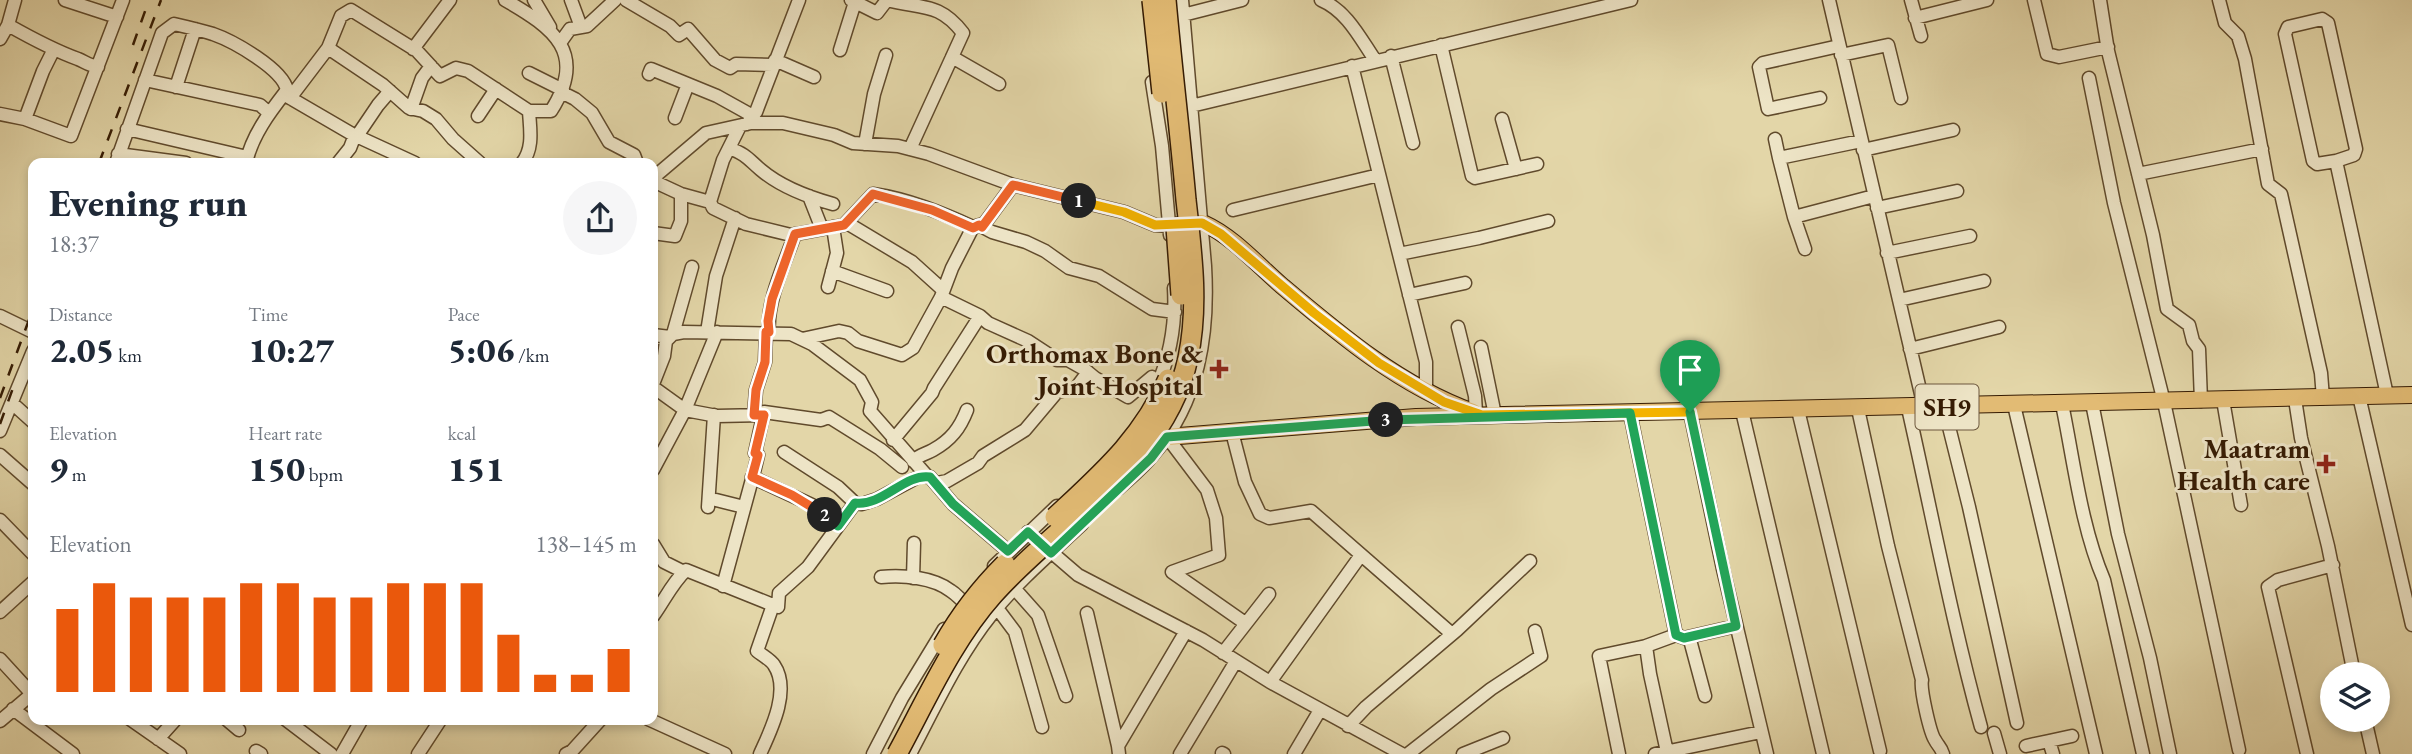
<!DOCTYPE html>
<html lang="en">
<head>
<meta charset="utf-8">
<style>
  :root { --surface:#fff; --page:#f6f6f7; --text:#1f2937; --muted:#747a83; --accent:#ea580c }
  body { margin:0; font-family:"EB Garamond",serif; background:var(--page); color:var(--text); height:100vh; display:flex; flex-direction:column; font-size:26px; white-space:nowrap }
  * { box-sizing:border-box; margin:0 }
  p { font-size:23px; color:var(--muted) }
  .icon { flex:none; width:38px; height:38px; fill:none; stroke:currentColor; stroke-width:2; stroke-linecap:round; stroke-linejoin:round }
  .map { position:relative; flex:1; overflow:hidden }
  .side { position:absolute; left:28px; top:158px; width:630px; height:567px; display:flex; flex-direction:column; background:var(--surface); border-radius:14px; box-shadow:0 4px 10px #0003 }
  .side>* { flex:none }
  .controls { position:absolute; left:2320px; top:662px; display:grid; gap:14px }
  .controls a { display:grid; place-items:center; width:70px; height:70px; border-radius:50%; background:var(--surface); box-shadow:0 4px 10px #0003; font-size:35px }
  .pin { position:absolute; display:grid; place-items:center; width:60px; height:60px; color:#fff; margin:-72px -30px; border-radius:50% 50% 50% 0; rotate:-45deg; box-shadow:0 0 7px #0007 }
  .pin .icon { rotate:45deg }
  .km { position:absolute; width:35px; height:35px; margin:-18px; border-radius:50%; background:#222; color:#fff; font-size:19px; line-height:35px; text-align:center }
  .round { display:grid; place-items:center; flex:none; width:74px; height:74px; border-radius:37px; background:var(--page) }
  .summary { display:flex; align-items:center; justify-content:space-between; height:119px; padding:0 21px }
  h1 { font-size:38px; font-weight:800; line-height:52px }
  .figures { display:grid; grid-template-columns:repeat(3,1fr); gap:10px; height:119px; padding:7px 21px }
  .figures div { display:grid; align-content:center }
  .figures b { font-size:35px; font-weight:800 }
  .figures small { font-size:19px; font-weight:400 }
  .figures p { font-size:19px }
  .chart { height:196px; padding:14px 21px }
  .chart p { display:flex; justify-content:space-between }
  .chart svg { width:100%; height:126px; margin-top:7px; stroke:var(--accent); stroke-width:6 }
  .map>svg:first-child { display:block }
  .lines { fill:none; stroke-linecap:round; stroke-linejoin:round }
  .minor-casing { stroke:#604a2c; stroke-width:15 }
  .major-casing { stroke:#351b03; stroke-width:18 }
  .minor { stroke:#ede4c6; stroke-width:12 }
  .major { stroke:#e2bb74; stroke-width:16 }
  .rail { stroke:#351b03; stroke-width:2.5; stroke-dasharray:12 12; stroke-linecap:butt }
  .highway-bridge-casing { stroke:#351b03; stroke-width:22; stroke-linecap:butt }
  .highway-bridge { stroke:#e2bb74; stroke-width:19 }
  .split-1-casing { stroke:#fff; stroke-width:14 }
  .split-2-casing { stroke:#fff; stroke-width:14 }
  .split-3-casing { stroke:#fff; stroke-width:14 }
  .split-4-casing { stroke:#fff; stroke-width:14 }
  .split-1 { stroke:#f5b400; stroke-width:9 }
  .split-2 { stroke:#f0652b; stroke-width:9 }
  .split-3 { stroke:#22a559; stroke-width:9 }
  .split-4 { stroke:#22a559; stroke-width:9 }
  .poi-dot { fill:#8f2418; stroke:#ede4c6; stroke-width:2.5 }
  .labels { text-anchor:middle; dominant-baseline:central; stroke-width:6; stroke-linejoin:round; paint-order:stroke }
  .shield { fill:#ede4c6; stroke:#6c573e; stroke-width:2 }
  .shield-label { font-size:26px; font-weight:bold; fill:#351b03 }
  .poi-label { font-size:28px; font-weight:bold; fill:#351b03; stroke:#ede4c6; text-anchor:end }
</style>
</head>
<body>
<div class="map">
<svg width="2412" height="754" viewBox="0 0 2412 754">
  <rect width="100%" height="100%" fill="#e3d6a8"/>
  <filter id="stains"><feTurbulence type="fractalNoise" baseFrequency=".00286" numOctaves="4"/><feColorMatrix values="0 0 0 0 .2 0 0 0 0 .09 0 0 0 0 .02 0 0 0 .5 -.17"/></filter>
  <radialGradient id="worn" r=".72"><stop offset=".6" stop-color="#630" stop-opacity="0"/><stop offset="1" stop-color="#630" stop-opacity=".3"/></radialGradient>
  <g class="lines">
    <!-- minor casing -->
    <g class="minor-casing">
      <path id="minor" d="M15 0 8 25C31 38 53 50 78 59 85 62 90 66 98 67
        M65 0 117 17
        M505 0C554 28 588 53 551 111H529
        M534 0 550 27
        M571 0 581 27
        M626 0 670 26 679 35 688 29 715 60 730 68 736 64 773 65
        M851 0 877 13 887 0
        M887 0C922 9 939 2 963 33L910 149
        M1321 0C1347 11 1360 38 1375 60
        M1829 0 1924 407
        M1911 0 1921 36
        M2034 0 2047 54 2059 57 2108 47
        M2100 0 2108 51 2153 235 2167 309 2189 325 2193 341 2199 349 2201 401
        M2219 0 2225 23 2238 36 2245 59 2268 184 2281 194 2321 373 2323 398
        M1183 15 1242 0
        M1915 18 1987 0
        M0 39 8 25
        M560 43 570 29 587 26 615 0
        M1441 45 1472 176 1475 178 1537 164
        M328 48 383 85 409 108 423 111 436 119 453 139 480 163
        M413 49 450 0
        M840 50 855 2
        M1841 55 1888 45 1901 98
        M1391 56 1413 143
        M952 57 999 84
        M775 60 814 77
        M1352 66 1426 362V391
        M529 73 563 90
        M649 74 651 69 717 96 753 116
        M2089 78 2114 203 2164 402 2239 750
        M145 80 260 105 269 113
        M1152 82 1162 146 1170 235
        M176 87 195 29
        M563 93 575 99 592 113 609 142 634 155 637 163
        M285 95 352 134 415 163
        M290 98 328 48 341 16 351 10 417 51 440 76 456 68 468 71 529 111C530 129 534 148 522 163
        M1820 98 1768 109 1759 67 1763 63 1839 46
        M1191 106 1631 0
        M411 109 422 78 431 66
        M0 114 25 119 71 136 123 0
        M478 116 496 89
        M675 118 688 84
        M25 119 43 71 53 51
        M1502 119 1516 169
        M747 124 756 112 799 0
        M127 129 247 157
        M357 136 378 105 390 91
        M1775 139 1779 158 1861 141
        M865 144 874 94 886 55
        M729 148C747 155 747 158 761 170 781 187 808 197 833 204
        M1863 150 1953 130
        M118 154 186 163
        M1779 158 1794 217
        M2336 161 2317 164 2313 161 2285 34 2288 27 2322 19 2328 23 2356 149 2354 155 2336 161 2387 395
        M116 163 162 33 174 24C187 27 200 30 213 34 233 41 283 69 287 90 270 112 252 135 246 163
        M338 163 350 148 355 135
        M2138 174 2262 149
        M653 178 706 133 751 123H783L834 135 853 143 898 146 929 154 1013 185 1124 212 1155 225 1170 226
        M653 181 681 194 710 202 713 208 746 224 791 235 844 225 873 194C908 199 942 213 973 227L979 225 992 232 1026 242 1045 251 1069 268 1099 276 1152 309 1175 312
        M809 196 822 229
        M710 202 723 160 740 126
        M1877 208 1957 191
        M1233 210 1379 175
        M847 223 912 262 943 290
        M973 227 952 268 941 297 980 316 988 323 1028 341 1057 360H1068L1084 369 1095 378 1128 397 1152 377
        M982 227 1013 185
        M653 233 675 236 681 221V194
        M1805 249 1794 217 1874 196
        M1887 253 1970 236
        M1399 254 1479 238 1548 221
        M832 271 887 291
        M828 287 837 253 833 227
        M1409 295 1465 283
        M1899 300 1984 281
        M0 316 33 332
        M1458 327 1475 396 1476 413
        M707 332 716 276 735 218
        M769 333C766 302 785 263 795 234
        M673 334 692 267
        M653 335 670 337 673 334 684 332 791 334 812 344 860 380 872 402 870 411 927 476
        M802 339 839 331 848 333 858 341 902 355 913 348 941 297
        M1481 347 1495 415
        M1910 349 1999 327
        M653 384 664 356 666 341 670 337
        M1157 386C1171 354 1176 322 1174 288
        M653 387 685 410 717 416 764 415
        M2359 396 2412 625
        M2295 399 2301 438 2328 546 2354 674
        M2223 400 2241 505
        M12 403 33 422
        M2092 403 2118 534 2150 658 2170 754
        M2062 404C2074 462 2081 526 2104 580L2143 754
        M2014 405 2096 754
        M1944 407 1969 507 2017 723
        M1908 408C1932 514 1952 622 1981 727
        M1858 409 1888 546 1922 680C1920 689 1930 733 1935 740 1938 746 1941 747 1943 754
        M1798 410 1880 751
        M1742 411 1823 754
        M1690 412 1723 569 1767 754
        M1630 413 1676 635 1690 640 1705 696
        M754 415 756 390 765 362 766 332
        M0 431 33 351
        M1232 432 1245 482 1260 514 1269 518 1311 511 1452 634
        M1167 437 1207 490 1216 518 1219 555 1172 572 1245 623
        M893 440 932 393 934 388 980 316
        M784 452 838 487 855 503
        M0 455 33 484
        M913 461C919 455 926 454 933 450 951 440 960 428 967 410
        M653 470 685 410 717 332
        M752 477 812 505 838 526
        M937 483 947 481 978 463 983 456 1025 430 1057 392 1076 388 1088 372
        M1118 489C1130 478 1143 468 1153 455 1199 401 1209 335 1205 266L1182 0
        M716 500 744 507
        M708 507 714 415
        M0 520 33 554
        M1028 532 1078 575 1203 640 1270 682 1402 754
        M653 544 664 562 684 572
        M994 566 1057 506
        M881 577C903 575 933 577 951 591 956 594 959 598 964 602
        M913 578 914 543
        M723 586 754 472 758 455 755 453 764 412 821 420 829 417 880 449 902 467
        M1014 588 1038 615 1066 696
        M997 608 1015 632 1042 727
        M0 612 33 582
        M1087 613 1118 746
        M653 616C664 601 672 583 686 570L778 607 779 593 808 567 855 503 862 504 877 499 920 476 930 477 953 504 1008 551
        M1684 638 1736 626
        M1223 653 1269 594
        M0 659 32 694
        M1270 682 1361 555
        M13 709 73 754
        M130 719 180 754
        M226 719 239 730
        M285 719 331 754
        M648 719 725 754
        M2365 719 2373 754
        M0 721 33 693
        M1348 726 1366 707 1457 630 1530 561
        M1994 733 2000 754
        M158 739 176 719
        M2049 741 2072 736
        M2026 746 2049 741 2053 754
        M256 751 261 754
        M1667 752 1650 674 1646 646 1676 635
        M1222 753 1224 754
        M342 754 362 719
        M418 754 441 719
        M566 754 572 751 601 719
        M760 754C771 730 791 690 774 665 771 660 762 655 757 651L773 605
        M873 754 902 698 944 629
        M910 754C935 707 958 656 991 615 1018 581 1051 553 1082 524
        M1119 754 1118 746 1186 631
        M1180 754 1236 661
        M1294 754 1320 710
        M1408 754 1491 689 1541 656 1535 631
        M1463 754 1503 738
        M1619 754 1599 656 1646 646
        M1655 754 1761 732
        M2307 754 2268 587 2278 580 2333 565"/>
    </g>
    <!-- major casing -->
    <g class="major-casing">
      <path id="major" d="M1179 225C1187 224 1198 221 1205 224 1232 236 1259 266 1281 285 1339 334 1400 386 1473 412
        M1147 426 1167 437 1416 417 2412 395"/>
    </g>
    <!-- minor -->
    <use href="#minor" class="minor"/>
    <!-- major -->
    <use href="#major" class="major"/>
    <!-- rail -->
    <path class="rail" d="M133 45 149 0
      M99 163 161 0
      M0 398 33 309
      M0 424 13 388"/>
    <!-- highway-bridge casing -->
    <g class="highway-bridge-casing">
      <path id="highway-bridge" d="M1152 0 1162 93
        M1176 227 1181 295
        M1055 517C1100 475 1144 437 1168 379
        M943 645C960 615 980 589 1005 564
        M897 754C926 701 952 641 993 595 1059 520 1166 464 1188 358 1199 306 1192 253 1186 200 1180 133 1172 67 1166 0"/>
    </g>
    <!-- highway-bridge -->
    <use href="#highway-bridge" class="highway-bridge"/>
  </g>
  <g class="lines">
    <!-- split-1 casing -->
    <g class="split-1-casing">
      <path id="split-1" d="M1079 201 1124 212 1155 225 1202 223 1221 234 1314 313 1379 363 1444 402 1482 415 1690 412"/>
    </g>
    <!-- split-2 casing -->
    <g class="split-2-casing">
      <path id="split-2" d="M825 515 792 495 752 477 758 455 755 453 764 415H754L756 390 765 362 766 332H769L768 321 772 299 795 234 844 225 873 194 932 210 973 228 979 225 982 227 1013 185 1079 201"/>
    </g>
    <!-- split-3 casing -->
    <g class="split-3-casing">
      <path id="split-3" d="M825 515 838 526 855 503C882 507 905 473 930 477L953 504 1008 551 1028 532 1051 553 1151 458 1167 437 1386 420"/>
    </g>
    <!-- split-4 casing -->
    <g class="split-4-casing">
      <path id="split-4" d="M1386 420 1630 413 1676 635 1684 638 1736 626 1690 412"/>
    </g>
    <!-- split-1 -->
    <use href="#split-1" class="split-1"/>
    <!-- split-2 -->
    <use href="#split-2" class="split-2"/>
    <!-- split-3 -->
    <use href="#split-3" class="split-3"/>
    <!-- split-4 -->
    <use href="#split-4" class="split-4"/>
  </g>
  <!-- markers -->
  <g class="poi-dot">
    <path d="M1215.5 358.5h7v7h7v7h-7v7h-7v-7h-7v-7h7z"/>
    <path d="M2322.5 453.5h7v7h7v7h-7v7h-7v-7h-7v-7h7z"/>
  </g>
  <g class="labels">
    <!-- shield labels -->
    <rect class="shield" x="1915.5" y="384.5" width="63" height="45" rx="5"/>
    <g class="shield-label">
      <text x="1947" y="407">SH9</text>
    </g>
    <!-- poi labels -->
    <g class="poi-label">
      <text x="1203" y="353">Orthomax Bone &amp;<tspan x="1203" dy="32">Joint Hospital</tspan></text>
      <text x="2310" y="448">Maatram<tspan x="2310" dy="32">Health care</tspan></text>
    </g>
  </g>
  <rect width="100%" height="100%" filter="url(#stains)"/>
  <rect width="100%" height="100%" fill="url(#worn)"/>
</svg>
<div class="controls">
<a><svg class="icon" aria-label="layers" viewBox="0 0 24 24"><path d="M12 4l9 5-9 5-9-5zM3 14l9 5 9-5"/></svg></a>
</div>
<div class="pin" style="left:1690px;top:412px;background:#1e9e55"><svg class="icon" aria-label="arrive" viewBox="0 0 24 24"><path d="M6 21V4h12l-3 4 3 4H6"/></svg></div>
<b class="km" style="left:1079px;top:201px">1</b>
<b class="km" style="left:825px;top:515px">2</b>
<b class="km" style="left:1386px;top:420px">3</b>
<section class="side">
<div class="summary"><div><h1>Evening run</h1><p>18:37</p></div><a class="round"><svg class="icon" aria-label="share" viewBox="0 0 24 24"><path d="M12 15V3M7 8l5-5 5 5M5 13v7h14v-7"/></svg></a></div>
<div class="figures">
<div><p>Distance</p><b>2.05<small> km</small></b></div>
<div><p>Time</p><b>10:27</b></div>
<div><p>Pace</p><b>5:06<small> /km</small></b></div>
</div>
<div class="figures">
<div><p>Elevation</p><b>9<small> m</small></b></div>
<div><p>Heart rate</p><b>150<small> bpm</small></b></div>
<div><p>kcal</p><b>151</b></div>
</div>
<div class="chart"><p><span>Elevation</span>138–145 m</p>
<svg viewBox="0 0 160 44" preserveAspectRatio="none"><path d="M5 44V15M15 44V6M25 44V11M35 44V11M45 44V11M55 44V6M65 44V6M75 44V11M85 44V11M95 44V6M105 44V6M115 44V6M125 44V24M135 44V38M145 44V38M155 44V29"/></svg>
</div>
</section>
</div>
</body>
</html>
